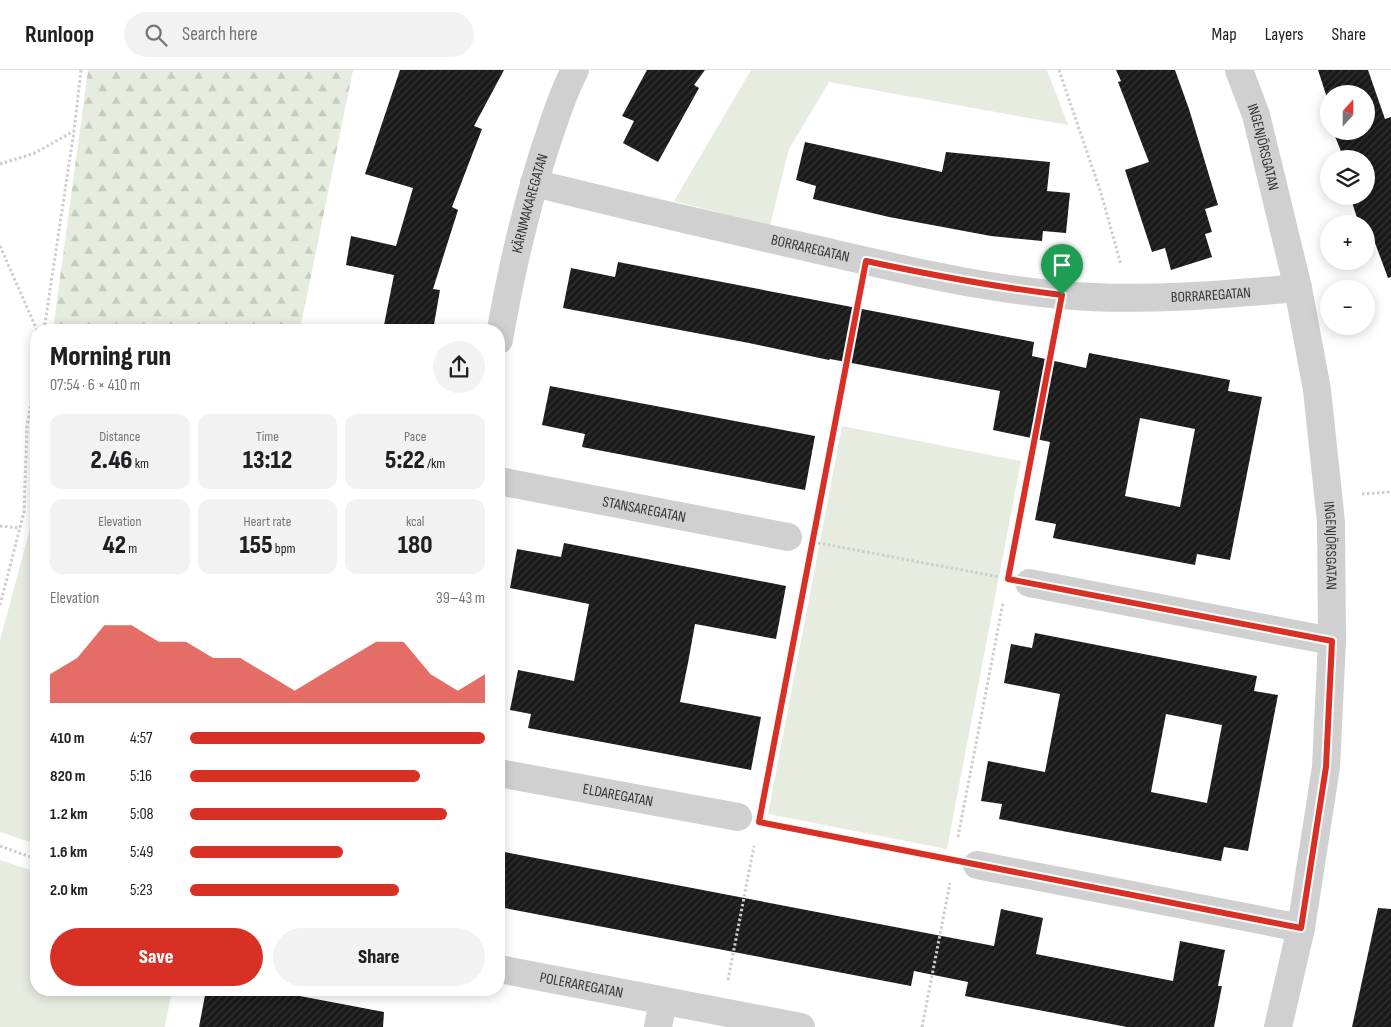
<!DOCTYPE html>
<html lang="en">
<head>
<meta charset="utf-8">
<style>
  :root { --surface:#fff; --page:#f2f2f2; --text:#202124; --muted:#757577; --line:#e0e0e0; --accent:#d93025 }
  body { margin:0; font-family:"Sofia Sans Condensed",sans-serif; background:var(--page); color:var(--text); height:100vh; display:flex; flex-direction:column; font-size:19px; white-space:nowrap }
  * { box-sizing:border-box; margin:0 }
  p { font-size:16px; color:var(--muted) }
  .icon { flex:none; width:28px; height:28px; fill:none; stroke:currentColor; stroke-width:2; stroke-linecap:round; stroke-linejoin:round }
  .map { position:relative; flex:1; overflow:hidden }
  .drawer { position:absolute; left:30px; top:254px; width:475px; height:672px; display:flex; flex-direction:column; background:var(--surface); border-radius:20px; box-shadow:0 2px 12px #0003 }
  .drawer>* { flex:none }
  .needle { width:32px; rotate:21deg }
  .tools { position:absolute; left:1320px; top:15px; display:grid; gap:10px }
  .tools a { display:grid; place-items:center; width:55px; height:55px; border-radius:50%; background:var(--surface); box-shadow:0 2px 12px #0003; font-size:25px }
  .pin { position:absolute; display:grid; place-items:center; width:42px; height:42px; color:#fff; margin:-51px -21px; border-radius:50% 50% 50% 0; rotate:-45deg; box-shadow:0 0 5px #0007 }
  .pin .icon { rotate:45deg }
  .round { display:grid; place-items:center; flex:none; width:52px; height:52px; border-radius:26px; background:var(--page) }
  .headline { display:flex; align-items:center; justify-content:space-between; height:85px; padding:0 20px }
  h1 { font-size:28px; font-weight:800; line-height:38px }
  .figures { display:grid; grid-template-columns:repeat(3,1fr); gap:8px; height:85px; padding:5px 20px }
  .figures div { display:grid; align-content:center; border-radius:12px; background:var(--page); text-align:center }
  .figures b { font-size:25px; font-weight:800 }
  .figures small { font-size:14px; font-weight:400 }
  .figures p { font-size:14px }
  .chart { height:140px; padding:10px 20px }
  .chart p { display:flex; justify-content:space-between }
  .chart svg { width:100%; height:90px; margin-top:5px; fill:var(--accent); opacity:.7 }
  .cta { display:flex; gap:10px; margin-top:auto; padding:10px 20px }
  .cta a { flex:1; height:58px; border-radius:30px; background:var(--accent); color:#fff; font-size:20px; font-weight:800; line-height:58px; text-align:center }
  .cta a+a { background:var(--page); color:var(--text) }
  ul { padding:0 20px; list-style:none; font-size:16px }
  li { display:grid; grid-template-columns:80px 60px 1fr; align-items:center; height:38px }
  li i { height:12px; border-radius:6px; background:var(--accent) }
  header { display:flex; align-items:center; gap:30px; box-sizing:border-box; height:70px; padding:0 25px; background:var(--surface); border-bottom:1px solid var(--line) }
  header strong { font-size:24px }
  nav { display:flex; gap:28px; margin-inline-start:auto; font-size:18px }
  .search { width:350px; height:45px; background:var(--page); display:flex; align-items:center; gap:12px; box-sizing:border-box; padding:0 18px; border-radius:28px; color:var(--muted); font-size:19px }
  .map>svg:first-child { display:block }
  .grass { fill:#e6ecdf }
  .forest { fill:url(#forest-firs) }
  .building { fill:url(#building-hatch); fill-rule:evenodd }
  .lines { fill:none; stroke-linecap:round; stroke-linejoin:round }
  .path { stroke:#cdcdcd; stroke-width:3; stroke-dasharray:2.5 2.5; stroke-linecap:butt }
  .minor { stroke:#d0d0d0; stroke-width:28 }
  .route-casing { stroke:#fff; stroke-width:10 }
  .route { stroke:#d93025; stroke-width:6 }
  .labels { text-anchor:middle; dominant-baseline:central; stroke-width:5; stroke-linejoin:round; paint-order:stroke }
  .street-label { font-size:15px; fill:#333; stroke:#fff }
</style>
</head>
<body>
<header>
<strong>Runloop</strong>
<div class="search"><svg class="icon" aria-label="search" viewBox="0 0 24 24"><circle cx="10" cy="10" r="6"/><path d="M15 15l6 6"/></svg>Search here</div>
<nav><a>Map</a><a>Layers</a><a>Share</a></nav>
</header>
<div class="map">
<svg width="1391" height="957" viewBox="0 0 1391 957">
  <defs>
    <pattern id="forest-firs" width="22" height="20" patternUnits="userSpaceOnUse" patternTransform="scale(1.25)"><rect width="22" height="20" fill="#e6ecdf"/><path d="M5 1l3.5 6h-7zM16 11l3.5 6h-7z" fill="#c6cbc0"/></pattern>
    <pattern id="building-hatch" width="6" height="6" patternUnits="userSpaceOnUse" patternTransform="scale(1.25)"><rect width="6" height="6" fill="#1a1a1a"/><path d="M-1 1l2-2M0 6l6-6M5 7l2-2" fill="none" stroke="#333"/></pattern>
  </defs>
  <rect width="100%" height="100%" fill="#fff"/>
  <!-- grass -->
  <path class="grass" d="M751 0H1047L1068 55 829 12 789 79 770 156 674 131Z
    M842 356 1021 391 947 779 768 744Z
    M36 358V774L0 762V570L34 444Z
    M0 790 36 802V920H172L165 957H0Z"/>
  <!-- forest -->
  <path class="forest" d="M88 0H353L300 260H53Z"/>
  <!-- building -->
  <path class="building" d="M400 0H504L474 56 482 59 452 137 458 140 433 219 440 220 433 260H383L394 205 346 195 351 166 396 176 413 118 365 104Z
    M647 0H705L694 15 699 18 658 92 623 73 634 51 622 46Z
    M1116 0H1175L1189 39 1218 135 1205 139 1212 162 1205 164 1212 187 1171 200 1165 178 1152 182 1125 100 1149 92 1118 12 1121 11Z
    M1318 0H1368L1385 49 1391 47V207L1388 208 1368 154H1359L1350 126H1366V89H1344L1333 61H1366V24H1329V34Z
    M805 72 942 102 946 82 1050 92 1047 121 1070 123 1066 163 1043 161 1042 171 991 166 889 147 813 129 816 116 796 110Z
    M618 192 1034 272 1032 286 1086 298 1089 283 1230 310 1228 321 1262 327 1230 490 1197 484 1195 495 1053 468 1056 454 1035 450 1050 372 993 360 1000 321 830 289 829 290 749 273 563 238 571 198 615 207ZM1140 348 1195 359 1180 437 1125 426Z
    M550 316 815 366 805 420 582 377 585 364 542 355Z
    M564 473 786 516 776 569 695 554 688 593 680 632 761 647 751 700 528 658 531 644 510 640 518 600 574 611 589 534 510 518 517 479 561 487Z
    M1035 563 1257 606 1254 621 1278 625 1248 781 1224 777 1221 791 1142 776 999 749 1002 734 981 731 988 691 1045 702 1060 624 1004 613 1011 574 1032 578ZM1166 644 1222 655 1207 733 1151 722Z
    M499 781 994 876 1001 839 1043 848 1036 884 1173 911 1180 871 1225 880 1218 916H1222L1214 957H1127L965 926 968 912 914 901 911 916 499 837Z
    M1378 838 1391 839V957H1352Z
    M206 920H268L384 942 383 957H199Z"/>
  <g class="lines">
    <!-- path -->
    <path class="path" d="M1059 0 1101 123 1121 195
      M0 94 35 83 74 61
      M0 176 37 260
      M44 260 74 61 81 0
      M1362 424 1391 422
      M816 451 859 224
      M0 456 20 458
      M818 473 999 507
      M1012 485 1056 258
      M0 535 24 442 27 356 36 307
      M764 726 808 494
      M770 754 945 789
      M958 767 1003 533
      M0 776 36 789
      M728 910 754 776
      M922 957 950 813"/>
    <!-- minor -->
    <g class="minor">
      <path id="s1" d="M1239 0 1256 45 1298 218 1317 320 1331 452 1332 571 1326 697 1301 858 1278 957"/>
      <path id="s2" d="M534 113C630 137 726 159 823 181 901 199 980 218 1061 225 1140 232 1220 225 1298 218"/>
      <path id="s3" d="M499 270C510 206 525 141 545 78 554 52 562 24 575 0"/>
      <path id="s4" d="M499 411 788 467"/>
      <path d="M1029 513 1332 571"/>
      <path id="s5" d="M499 703 738 747"/>
      <path d="M977 795 1301 858"/>
      <path id="s6" d="M499 899 801 957"/>
      <path d="M658 957 663 931"/>
    </g>
  </g>
  <g class="lines">
    <!-- route casing -->
    <g class="route-casing">
      <path id="route" d="M866 191C931 205 995 217 1062 225L1008 509 1332 571 1326 697 1301 858 759 752Z"/>
    </g>
    <!-- route -->
    <use href="#route" class="route"/>
  </g>
  <g class="labels">
    <!-- street labels -->
    <g class="street-label">
      <text stroke="none"><textPath href="#s1" startOffset="81">INGENJÖRSGATAN</textPath></text>
      <text stroke="none"><textPath href="#s3" startOffset="140">KÄRNMAKAREGATAN</textPath></text>
      <text stroke="none"><textPath href="#s2" startOffset="284">BORRAREGATAN</textPath></text>
      <text stroke="none"><textPath href="#s2" startOffset="689">BORRAREGATAN</textPath></text>
      <text stroke="none"><textPath href="#s4" startOffset="148">STANSAREGATAN</textPath></text>
      <text stroke="none"><textPath href="#s1" startOffset="486">INGENJÖRSGATAN</textPath></text>
      <text stroke="none"><textPath href="#s5" startOffset="121">ELDAREGATAN</textPath></text>
      <text stroke="none"><textPath href="#s6" startOffset="84">POLERAREGATAN</textPath></text>
    </g>
  </g>
</svg>
<div class="tools">
<a><svg class="needle" viewBox="-14 -14 28 28"><path d="M0-13l5 13h-10z" fill="#e53935"/><path d="M0 13l5-13h-10z" fill="#757577"/></svg></a>
<a><svg class="icon" aria-label="layers" viewBox="0 0 24 24"><path d="M12 4l9 5-9 5-9-5zM3 14l9 5 9-5"/></svg></a>
<a>+</a>
<a>−</a>
</div>
<div class="pin" style="left:1062px;top:225px;background:#1e9e55"><svg class="icon" aria-label="arrive" viewBox="0 0 24 24"><path d="M6 21V4h12l-3 4 3 4H6"/></svg></div>
<section class="drawer">
<div class="headline"><div><h1>Morning run</h1><p>07:54 · 6 × 410 m</p></div><a class="round"><svg class="icon" aria-label="share" viewBox="0 0 24 24"><path d="M12 15V3M7 8l5-5 5 5M5 13v7h14v-7"/></svg></a></div>
<div class="figures">
<div><p>Distance</p><b>2.46<small> km</small></b></div>
<div><p>Time</p><b>13:12</b></div>
<div><p>Pace</p><b>5:22<small> /km</small></b></div>
</div>
<div class="figures">
<div><p>Elevation</p><b>42<small> m</small></b></div>
<div><p>Heart rate</p><b>155<small> bpm</small></b></div>
<div><p>kcal</p><b>180</b></div>
</div>
<div class="chart"><p><span>Elevation</span>39–43 m</p>
<svg viewBox="0 0 160 44" preserveAspectRatio="none"><path d="M0 44V30L10 22L20 6L30 6L40 14L50 14L60 22L70 22L80 30L90 38L100 30L110 22L120 14L130 14L140 30L150 38L160 30V44z"/></svg>
</div>
<ul>
<li><b>410 m</b>4:57<i style="width:100%"></i></li>
<li><b>820 m</b>5:16<i style="width:78%"></i></li>
<li><b>1.2 km</b>5:08<i style="width:87%"></i></li>
<li><b>1.6 km</b>5:49<i style="width:52%"></i></li>
<li><b>2.0 km</b>5:23<i style="width:71%"></i></li>
</ul>
<div class="cta"><a>Save</a><a>Share</a></div>
</section>
</div>
</body>
</html>
